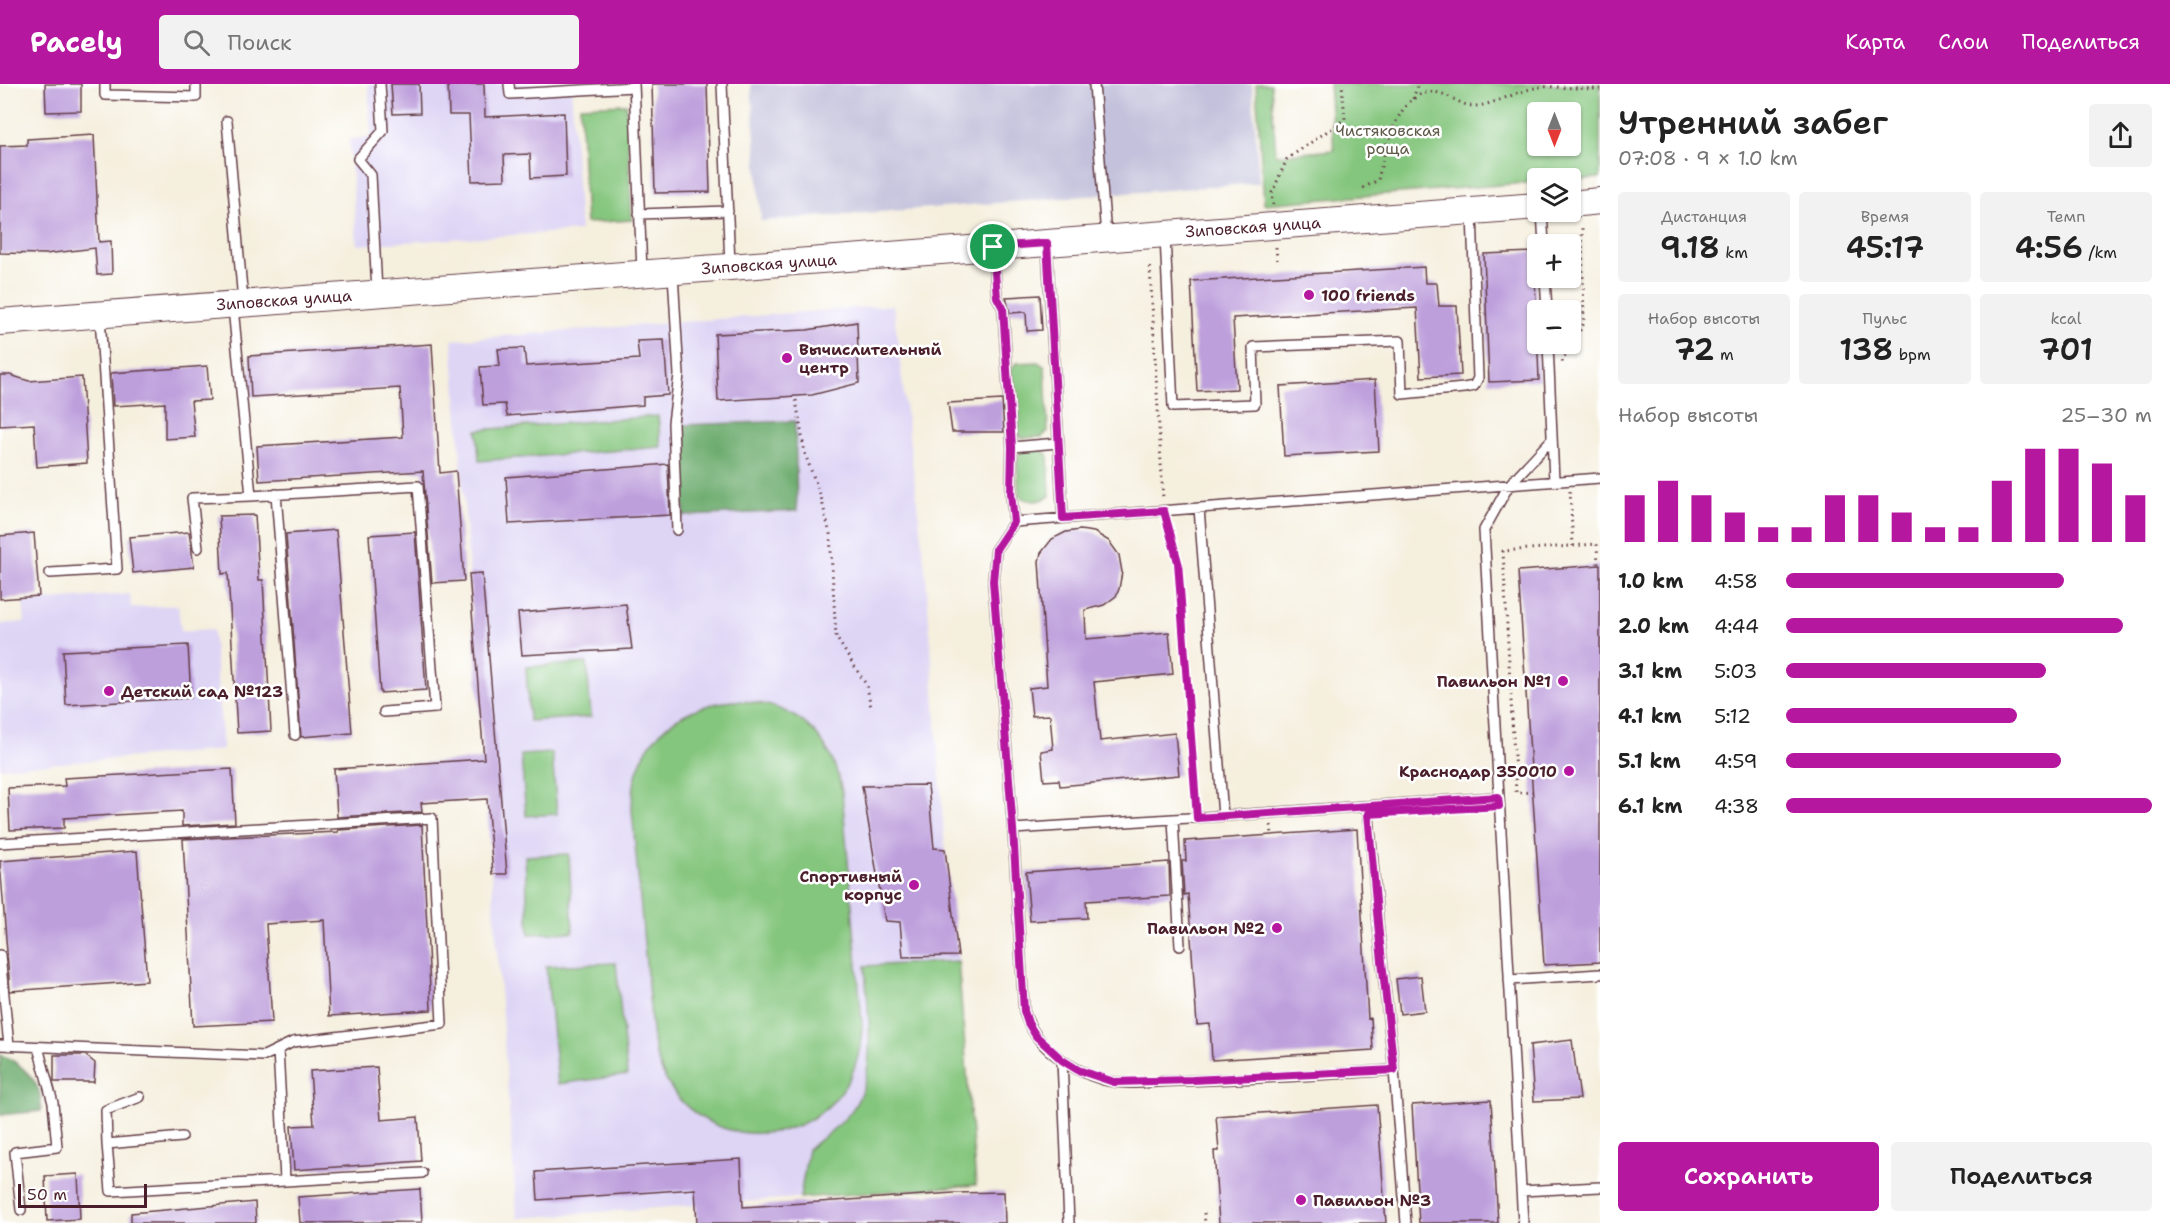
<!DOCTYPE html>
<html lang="ru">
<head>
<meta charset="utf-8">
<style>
  :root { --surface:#fff; --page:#f2f2f2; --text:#222; --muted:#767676; --accent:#b5179e }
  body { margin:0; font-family:"Shantell Sans",sans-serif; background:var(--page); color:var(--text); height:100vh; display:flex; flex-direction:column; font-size:22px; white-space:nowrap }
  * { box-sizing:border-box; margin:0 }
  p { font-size:20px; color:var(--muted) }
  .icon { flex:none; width:33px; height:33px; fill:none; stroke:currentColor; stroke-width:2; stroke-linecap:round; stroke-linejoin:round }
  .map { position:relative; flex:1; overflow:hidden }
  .drawer { display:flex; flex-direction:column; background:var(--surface); width:570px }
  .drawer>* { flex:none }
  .needle { width:39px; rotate:180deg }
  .tools { position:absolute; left:1527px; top:18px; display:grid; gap:12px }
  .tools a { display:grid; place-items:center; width:54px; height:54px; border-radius:6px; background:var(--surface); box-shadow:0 2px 4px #0004; font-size:30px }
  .scale { position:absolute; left:18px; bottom:15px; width:129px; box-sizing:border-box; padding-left:6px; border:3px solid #4a1f2b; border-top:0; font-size:16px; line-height:21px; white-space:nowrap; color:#4a1f2b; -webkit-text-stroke:4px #fff; paint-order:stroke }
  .pin { position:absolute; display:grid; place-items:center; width:51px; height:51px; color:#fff; margin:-26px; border:3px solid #fff; border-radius:50%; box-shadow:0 2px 6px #0007 }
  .round { display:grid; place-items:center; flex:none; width:63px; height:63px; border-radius:6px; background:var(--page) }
  .headline { display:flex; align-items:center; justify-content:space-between; height:102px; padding:0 18px }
  h1 { font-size:33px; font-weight:600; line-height:45px }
  .figures { display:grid; grid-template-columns:repeat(3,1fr); gap:9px; height:102px; padding:6px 18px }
  .figures div { display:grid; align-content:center; border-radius:6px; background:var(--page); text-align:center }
  .figures b { font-size:30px; font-weight:600 }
  .figures small { font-size:16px; font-weight:400 }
  .figures p { font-size:16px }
  .chart { height:168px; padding:12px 18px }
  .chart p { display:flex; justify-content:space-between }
  .chart svg { width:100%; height:108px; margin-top:6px; stroke:var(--accent); stroke-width:6 }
  .action { display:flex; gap:12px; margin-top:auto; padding:12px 18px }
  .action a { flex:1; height:69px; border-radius:6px; background:var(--accent); color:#fff; font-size:24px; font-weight:600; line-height:69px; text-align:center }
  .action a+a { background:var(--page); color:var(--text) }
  ul { padding:0 18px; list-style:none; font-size:20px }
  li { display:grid; grid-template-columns:96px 72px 1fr; align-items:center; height:45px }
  li i { height:15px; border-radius:8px; background:var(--accent) }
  header { display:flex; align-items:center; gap:36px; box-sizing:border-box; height:84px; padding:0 30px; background:var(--accent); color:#fff }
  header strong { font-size:28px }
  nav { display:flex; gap:33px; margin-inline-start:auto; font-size:21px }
  .search { width:420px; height:54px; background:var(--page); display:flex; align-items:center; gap:15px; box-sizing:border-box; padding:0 21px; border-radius:6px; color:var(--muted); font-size:22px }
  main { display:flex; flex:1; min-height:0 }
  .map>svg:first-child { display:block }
  .built { fill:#ded5f5 }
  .industrial { fill:#c3c1db }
  .green { fill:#85c67e; stroke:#687254; stroke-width:1.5; fill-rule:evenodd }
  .forest { fill:#6cab6d; stroke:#5b654c; stroke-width:1.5 }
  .building { fill:#bd9fdc }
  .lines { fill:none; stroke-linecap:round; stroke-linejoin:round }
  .lane-casing { stroke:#643e46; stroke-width:12 }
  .secondary-casing { stroke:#643e46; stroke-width:28 }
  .path { stroke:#643e46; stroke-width:3; stroke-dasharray:1.5 4.5; stroke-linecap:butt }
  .lane { stroke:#fff; stroke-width:9 }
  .secondary { stroke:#fff; stroke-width:26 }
  .route-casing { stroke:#fff; stroke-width:12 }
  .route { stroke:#b5179e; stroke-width:8 }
  .poi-dot { fill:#b5179e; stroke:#fff; stroke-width:2 }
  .labels { text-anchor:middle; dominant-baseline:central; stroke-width:5; stroke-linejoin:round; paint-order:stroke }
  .park-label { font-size:16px; fill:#5f5948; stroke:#fff }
  .street-label { font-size:16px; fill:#4a1f2b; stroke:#fff }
  .poi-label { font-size:16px; font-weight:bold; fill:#4a1f2b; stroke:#fff; text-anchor:start }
</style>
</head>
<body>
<header>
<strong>Pacely</strong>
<div class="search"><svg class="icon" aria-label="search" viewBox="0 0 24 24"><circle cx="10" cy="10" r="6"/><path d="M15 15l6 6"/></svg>Поиск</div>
<nav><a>Карта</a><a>Слои</a><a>Поделиться</a></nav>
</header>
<main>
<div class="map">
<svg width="1600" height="1139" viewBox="0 0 1600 1139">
  <rect width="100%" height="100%" fill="#fff"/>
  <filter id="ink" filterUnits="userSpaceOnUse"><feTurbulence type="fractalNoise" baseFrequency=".0167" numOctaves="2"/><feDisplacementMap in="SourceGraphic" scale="12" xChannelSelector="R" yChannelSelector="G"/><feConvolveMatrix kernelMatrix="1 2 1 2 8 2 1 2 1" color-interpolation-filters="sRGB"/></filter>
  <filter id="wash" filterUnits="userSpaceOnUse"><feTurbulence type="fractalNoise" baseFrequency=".008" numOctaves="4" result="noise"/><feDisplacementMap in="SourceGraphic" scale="24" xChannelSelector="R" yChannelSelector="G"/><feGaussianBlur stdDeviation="1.35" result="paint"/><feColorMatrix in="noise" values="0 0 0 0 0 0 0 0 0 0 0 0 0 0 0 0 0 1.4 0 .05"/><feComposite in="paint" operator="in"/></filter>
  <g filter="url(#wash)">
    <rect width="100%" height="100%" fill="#f5efde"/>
    <!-- built -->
    <path class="built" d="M368 0H571L580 147 357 161 349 55 371 53Z
      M893 221 926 492 945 765 958 872 976 1101 517 1134 452 256Z
      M130 510 131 524 178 521 181 547 213 545 223 666 0 684V540L25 538 23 518Z"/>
    <!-- industrial -->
    <path class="industrial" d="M751 0H1252L1259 99 761 137Z"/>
    <!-- green -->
    <path class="green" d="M1256 0H1271L1276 71 1334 66 1329 0H1600V94L1571 96 1538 94 1537 98 1264 120ZM1538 28H1570V62H1538Z
      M626 20 632 136 586 139 580 22Z
      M1038 278 1045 283 1048 347 1042 353 1022 354 1015 348 1010 287 1016 279Z
      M658 332 661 363 479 377 477 346Z
      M1021 366H1041L1048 371 1050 412C1040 418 1029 419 1019 412L1017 376Z
      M587 579 591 633 529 637 526 583Z
      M733 617C793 617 831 649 842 708L862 939C862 1075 676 1090 653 957L632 726C632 662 670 623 733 617Z
      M552 669 557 730 526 732 521 671Z
      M569 770 573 848 529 850 525 772Z
      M958 877 976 1101 800 1114 808 1065C826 1051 848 1037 858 1016 877 980 867 922 865 882Z
      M616 879 627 991 558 1000 546 882Z"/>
    <!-- forest -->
    <path class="forest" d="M795 337 797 427 684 432 682 341Z
      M0 971C14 974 35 993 39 1007 41 1013 41 1021 41 1027L0 1031Z"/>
    <g id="blocks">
      <!-- building -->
      <path class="building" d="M45 0H81V27L46 28Z
        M391 0H419L420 29 393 30Z
        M448 0H484L485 33 564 29 566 92 531 94 530 70 504 71 505 96 472 97 469 31H449Z
        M652 0H707L710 108 655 109Z
        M94 51 99 158 111 157 112 190 97 191 95 164 45 170 0 169V62L27 61V55Z
        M1534 168 1539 296 1489 298 1484 170Z
        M1424 183 1425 199H1437L1439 222H1457L1461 291 1421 293 1417 224 1233 234 1237 305 1197 307 1191 197Z
        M1040 211 1042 246 1027 247 1026 228 1010 229 1006 213Z
        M857 238 859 299 812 311 718 317 715 250 807 246Z
        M664 256 668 311 643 313V321L507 332 505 320 483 321 480 283 500 282 498 265 524 264 526 282 639 275 637 257Z
        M432 260 440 389 456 387 464 497 432 499 423 387 259 397 257 362 403 353 400 304 251 313 249 272Z
        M207 282 210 316 191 317 195 353 165 355V319L113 322 111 289Z
        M0 291H10L29 297 82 293 87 379 37 383 34 340 0 342Z
        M1375 296 1379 367 1284 372 1280 302Z
        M1002 316 1004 348H952L948 319Z
        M668 380 670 431 509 440 506 393Z
        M255 431 259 496H263L271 647 237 649 228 489 222 490 219 432Z
        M336 446 352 649 301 653 286 450Z
        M1080 446 1094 448 1109 457 1119 471 1122 488 1119 505 1116 512 1104 521 1085 526 1086 555 1169 548 1173 590 1094 598 1100 657 1175 649 1179 691 1060 702 1059 696 1044 697 1041 667 1053 665 1050 631 1032 632 1029 604 1047 602 1039 477 1041 469 1052 455 1066 448Z
        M189 448 194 483 133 489 129 453Z
        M415 448 426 606 380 609 369 451Z
        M34 449 39 512 0 515V452Z
        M1600 481V878L1544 881 1518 487Z
        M482 489 507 790H493L487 715 421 719 422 728 337 733 334 685 484 675 469 490Z
        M626 520 632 565 522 571 518 529Z
        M188 561 191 614 66 621 63 567Z
        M232 685 235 739 182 742V727L64 734V744L10 746 8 704 65 702 64 694Z
        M928 701 934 764 945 765 958 872 903 873 900 838 885 837 862 702Z
        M422 741 431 926 329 932 324 836 266 840 272 938 193 942 183 755 338 748V746Z
        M1357 745 1368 935 1371 934 1373 966 1212 976 1210 940 1197 941 1188 810 1184 811 1182 777H1186L1185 757Z
        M137 767 147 897 10 907 0 777Z
        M1169 778 1170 812 1086 817 1087 834 1030 837 1026 788Z
        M1421 892 1425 927 1400 930 1396 895Z
        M1572 956 1580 1015 1534 1017 1530 961Z
        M54 971H85L95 979 94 998H54Z
        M377 983 381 1036 418 1033 421 1077 294 1086 291 1042 314 1041 310 987Z
        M1491 1016 1498 1139H1419L1412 1021Z
        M1377 1021 1386 1139H1219L1214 1067H1219L1216 1032Z
        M741 1075 743 1123 954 1109 1004 1108 1005 1139H697L695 1105 538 1116 536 1088Z
        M78 1090 80 1135 47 1137 45 1092Z
        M420 1105 422 1138 300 1139 298 1113Z
        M255 1118 256 1139H131V1129Z"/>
    </g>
  </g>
  <g filter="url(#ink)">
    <use href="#blocks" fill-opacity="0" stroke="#643e46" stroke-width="1.5"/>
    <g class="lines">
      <!-- lane casing -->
      <g class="lane-casing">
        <path id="lane" d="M105 0V11L196 13V0
          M509 0 510 10 634 3
          M634 0 642 187
          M722 0 730 180
          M1094 0 1106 152
          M227 37 243 217
          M1542 128 1544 160
          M639 130 728 127
          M1165 152 1173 323 1255 320 1253 263 1400 257 1402 310 1464 304 1474 302 1478 294 1472 129
          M1047 161 1063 434
          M993 166 997 213 1003 224 1012 363 1011 409 1014 438 996 465 993 497 1013 745 1024 927C1034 962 1070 986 1104 996 1127 1002 1155 997 1178 997 1250 995 1322 991 1394 986L1406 1139
          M673 190 679 291 673 339 677 446
          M1545 194 1547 226
          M377 208 371 91 358 75 383 47 380 0
          M233 223 251 412 418 402 435 624 384 628
          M1548 260 1554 397
          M1012 363 1058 359
          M276 410 295 651
          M1014 438 1600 394
          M198 464 192 414 251 412
          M50 489 117 485 100 233
          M1368 722 1379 850 1394 986
          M1223 732 1498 713
          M1013 745 1173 735
          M0 759 432 734 442 940 293 958 264 972 0 961
          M1180 862 1173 735 1223 732 1199 424
          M0 871 9 962
          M1509 896 1600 890
          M278 966 285 1096
          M1062 976 1069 1139
          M182 1053 107 1060 111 1107 422 1089
          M107 1060 106 1026 140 1013
          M1521 1107 1600 1103
          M21 1126 15 1068 57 1063 53 1019 38 963
          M1523 1139 1484 446 1509 401 1552 355"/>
      </g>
      <!-- secondary casing -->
      <g class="secondary-casing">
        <path id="secondary" d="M1570 120 1600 117
          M0 238 1538 122"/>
      </g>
      <!-- path -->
      <path class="path" d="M1413 15 1418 0
        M1363 104 1378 96C1384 69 1396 9 1432 8 1448 8 1459 22 1474 22 1492 22 1521 5 1540 3 1560 2 1580 5 1600 5
        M1273 121 1272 109 1287 75 1345 35 1342 0
        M1276 163 1277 176
        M1150 183 1163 415
        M1562 278 1584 239 1582 144
        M796 316 805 370 821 413 830 450 836 553 867 602 871 624
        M1570 407 1573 462
        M1167 439 1178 478 1196 721
        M1533 708 1516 709 1503 467 1597 460 1598 481
        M1271 741 1272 751
        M1204 1129 1205 1139"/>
      <!-- lane -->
      <use href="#lane" class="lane"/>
      <!-- secondary -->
      <use href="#secondary" class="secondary"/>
    </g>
  </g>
  <g class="lines" filter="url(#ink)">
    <!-- route casing -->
    <g class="route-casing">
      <path id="route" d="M1047 159 1063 434 1164 427 1178 478 1197 734 1498 713 1499 722 1368 730 1379 850 1394 986 1192 996 1114 998 1078 986 1062 976 1036 952 1028 939 1024 927 1013 745 993 497 996 465 1014 438 1011 409 1012 363 1003 224 997 213 993 163Z"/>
    </g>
    <!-- route -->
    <use href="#route" class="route"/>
  </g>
  <!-- markers -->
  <g class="poi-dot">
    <circle cx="1309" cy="211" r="6"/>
    <circle cx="787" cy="274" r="6"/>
    <circle cx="1563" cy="597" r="6"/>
    <circle cx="109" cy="607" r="6"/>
    <circle cx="1569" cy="687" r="6"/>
    <circle cx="914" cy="801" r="6"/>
    <circle cx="1277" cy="844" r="6"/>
    <circle cx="1301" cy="1116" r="6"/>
  </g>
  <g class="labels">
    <!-- park labels -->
    <g class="park-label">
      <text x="1388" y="46">Чистяковская<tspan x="1388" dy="18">роща</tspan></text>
    </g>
    <!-- street labels -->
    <g class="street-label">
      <text transform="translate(1253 143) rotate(-4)">Зиповская улица</text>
      <text transform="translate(769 180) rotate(-4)">Зиповская улица</text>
      <text transform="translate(284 216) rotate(-4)">Зиповская улица</text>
    </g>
    <!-- poi labels -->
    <g class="poi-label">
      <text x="1321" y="211">100 friends</text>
      <text x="799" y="265">Вычислительный<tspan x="799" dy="18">центр</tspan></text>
      <text x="1551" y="597" text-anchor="end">Павильон №1</text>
      <text x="121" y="607">Детский сад №123</text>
      <text x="1557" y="687" text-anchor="end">Краснодар 350010</text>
      <text x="902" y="792" text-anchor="end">Спортивный<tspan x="902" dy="18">корпус</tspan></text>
      <text x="1265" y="844" text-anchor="end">Павильон №2</text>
      <text x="1313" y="1116">Павильон №3</text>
    </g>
  </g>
</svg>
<div class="tools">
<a><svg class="needle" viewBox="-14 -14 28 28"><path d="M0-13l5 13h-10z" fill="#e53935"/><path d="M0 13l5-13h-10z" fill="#767676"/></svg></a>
<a><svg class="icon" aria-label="layers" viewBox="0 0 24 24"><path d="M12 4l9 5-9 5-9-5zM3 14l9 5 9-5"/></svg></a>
<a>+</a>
<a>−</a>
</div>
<div class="scale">50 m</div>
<div class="pin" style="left:993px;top:163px;background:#1e9e55"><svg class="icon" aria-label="arrive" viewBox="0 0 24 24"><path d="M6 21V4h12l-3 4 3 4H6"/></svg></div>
</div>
<section class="drawer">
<div class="headline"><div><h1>Утренний забег</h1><p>07:08 · 9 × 1.0 km</p></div><a class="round"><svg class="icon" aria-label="share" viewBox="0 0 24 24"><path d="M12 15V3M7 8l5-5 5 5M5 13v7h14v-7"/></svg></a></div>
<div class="figures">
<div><p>Дистанция</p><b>9.18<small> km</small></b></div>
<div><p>Время</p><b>45:17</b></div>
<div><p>Темп</p><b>4:56<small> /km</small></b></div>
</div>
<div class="figures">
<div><p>Набор высоты</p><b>72<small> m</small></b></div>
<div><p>Пульс</p><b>138<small> bpm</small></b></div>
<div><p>kcal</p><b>701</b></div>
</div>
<div class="chart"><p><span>Набор высоты</span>25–30 m</p>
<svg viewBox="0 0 160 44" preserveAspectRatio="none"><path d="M5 44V25M15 44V19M25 44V25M35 44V32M45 44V38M55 44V38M65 44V25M75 44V25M85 44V32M95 44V38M105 44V38M115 44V19M125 44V6M135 44V6M145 44V12M155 44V25"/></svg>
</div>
<ul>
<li><b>1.0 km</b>4:58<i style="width:76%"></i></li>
<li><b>2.0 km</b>4:44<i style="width:92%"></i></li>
<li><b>3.1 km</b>5:03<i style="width:71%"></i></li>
<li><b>4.1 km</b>5:12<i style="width:63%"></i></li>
<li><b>5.1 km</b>4:59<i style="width:75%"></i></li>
<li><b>6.1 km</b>4:38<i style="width:100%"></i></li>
</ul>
<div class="action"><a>Сохранить</a><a>Поделиться</a></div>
</section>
</main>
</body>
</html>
